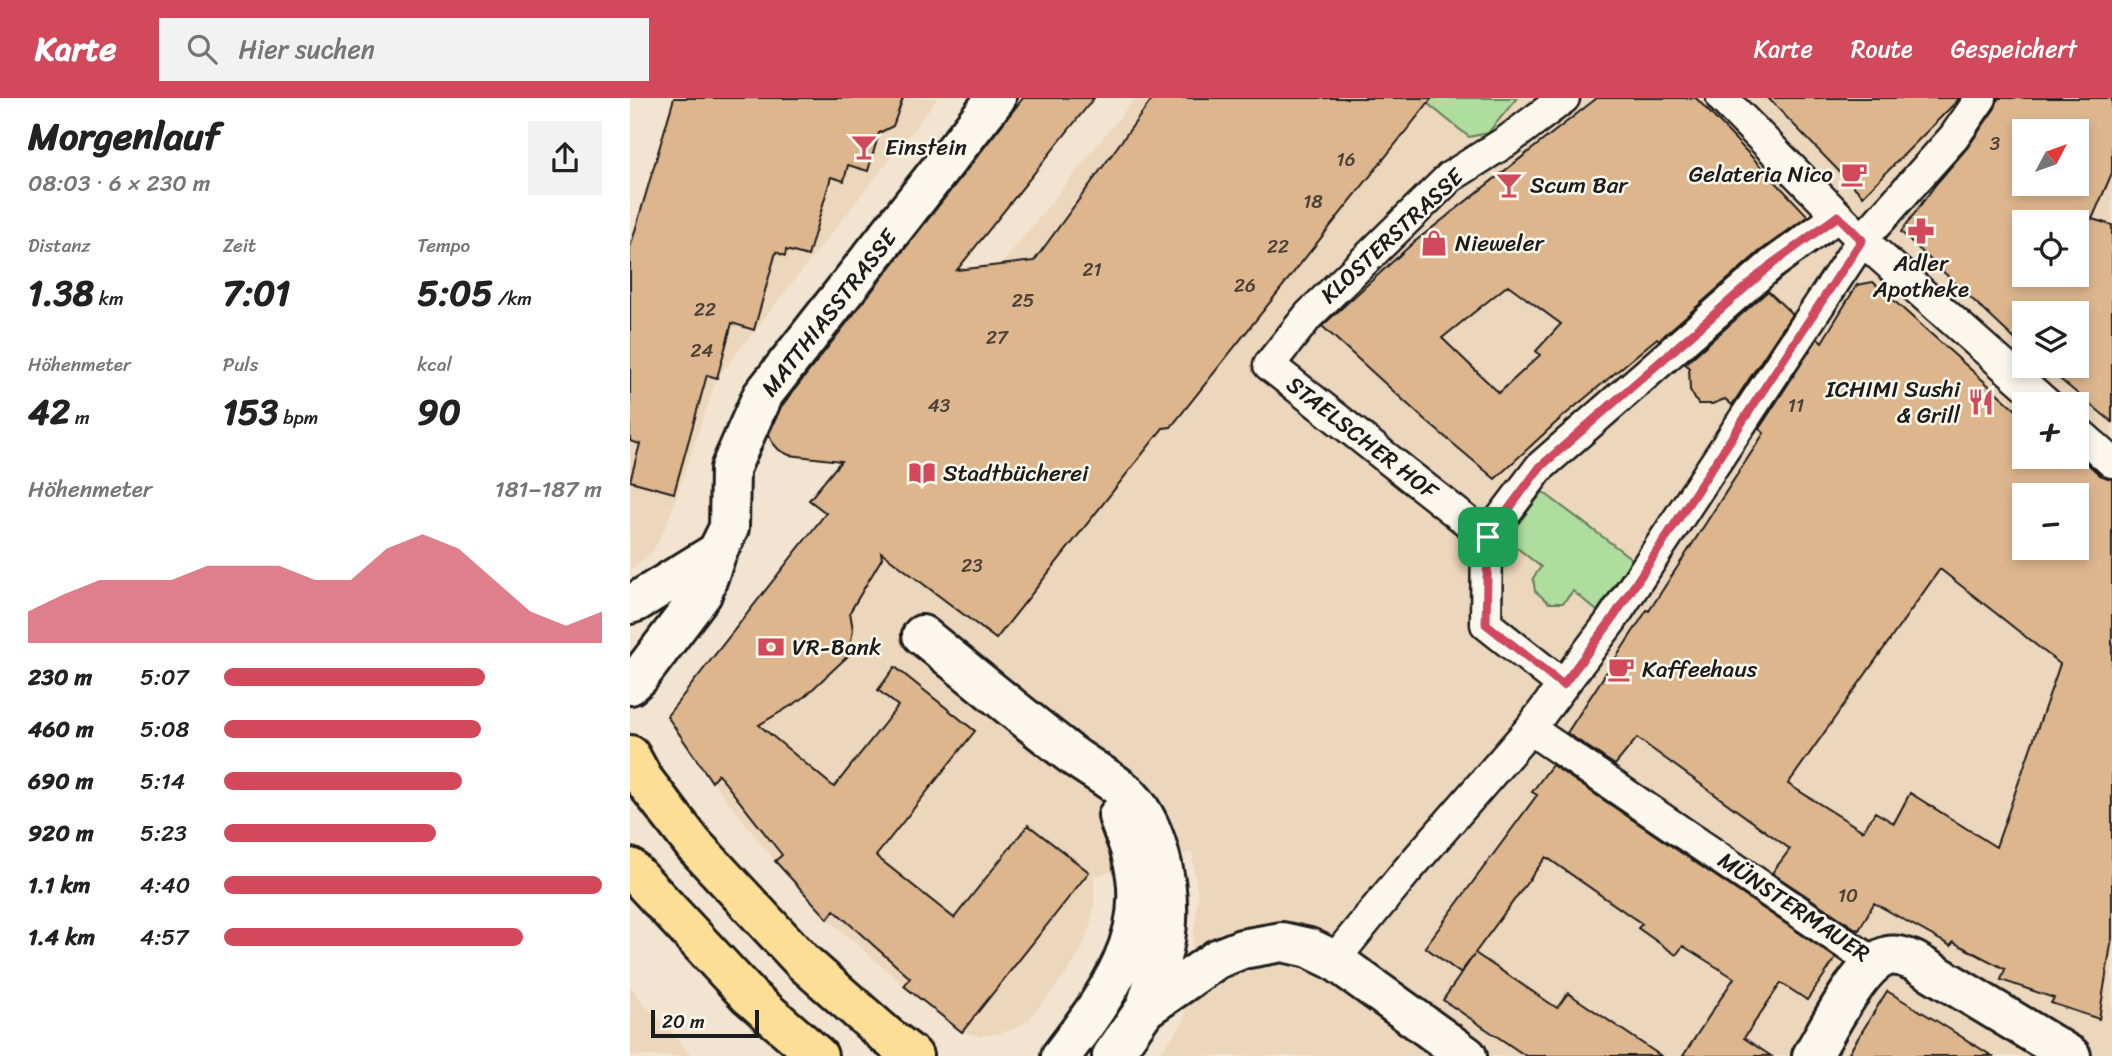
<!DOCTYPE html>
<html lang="de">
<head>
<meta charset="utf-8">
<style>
  :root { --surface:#fff; --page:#f2f2f2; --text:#222; --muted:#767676; --accent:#d1495b }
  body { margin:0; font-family:Sriracha,sans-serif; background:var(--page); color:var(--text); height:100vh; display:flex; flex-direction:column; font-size:26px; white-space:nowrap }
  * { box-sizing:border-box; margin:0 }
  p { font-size:23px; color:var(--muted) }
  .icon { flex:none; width:38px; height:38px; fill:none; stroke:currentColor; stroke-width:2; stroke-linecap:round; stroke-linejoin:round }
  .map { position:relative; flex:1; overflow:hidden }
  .panel { display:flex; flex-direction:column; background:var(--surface); width:630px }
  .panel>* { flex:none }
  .needle { width:46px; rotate:49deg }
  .controls { position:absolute; left:1382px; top:21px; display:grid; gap:14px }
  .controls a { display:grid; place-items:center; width:77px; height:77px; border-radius:0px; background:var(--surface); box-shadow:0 4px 10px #0003; font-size:35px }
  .scale { position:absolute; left:21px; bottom:18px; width:108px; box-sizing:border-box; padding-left:7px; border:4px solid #1c1c1c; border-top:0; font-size:19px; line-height:24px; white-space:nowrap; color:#1c1c1c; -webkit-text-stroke:5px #fbf7ec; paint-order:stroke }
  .pin { position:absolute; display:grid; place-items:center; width:60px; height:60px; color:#fff; margin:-30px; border-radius:14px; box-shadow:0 4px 10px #0006 }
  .round { display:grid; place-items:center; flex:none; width:74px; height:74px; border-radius:0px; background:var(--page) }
  .summary { display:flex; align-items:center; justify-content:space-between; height:119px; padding:0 28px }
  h1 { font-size:38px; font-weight:800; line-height:52px }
  .figures { display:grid; grid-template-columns:repeat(3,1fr); gap:10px; height:119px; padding:7px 28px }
  .figures div { display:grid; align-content:center }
  .figures b { font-size:35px; font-weight:800 }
  .figures small { font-size:19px; font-weight:400 }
  .figures p { font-size:19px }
  .chart { height:196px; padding:14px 28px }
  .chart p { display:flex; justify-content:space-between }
  .chart svg { width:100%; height:126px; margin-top:7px; fill:var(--accent); opacity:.7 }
  ul { padding:0 28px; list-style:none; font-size:23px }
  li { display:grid; grid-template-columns:112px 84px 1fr; align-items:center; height:52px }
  li i { height:18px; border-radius:9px; background:var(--accent) }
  header { display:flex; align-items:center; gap:42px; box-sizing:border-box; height:98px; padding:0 35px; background:var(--accent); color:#fff }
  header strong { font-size:33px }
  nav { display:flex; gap:38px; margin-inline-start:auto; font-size:24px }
  .search { width:490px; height:63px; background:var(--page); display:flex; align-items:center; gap:18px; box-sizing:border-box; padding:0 24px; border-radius:0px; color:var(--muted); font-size:26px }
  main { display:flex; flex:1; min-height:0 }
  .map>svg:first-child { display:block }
  .built { fill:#ecd6bc; fill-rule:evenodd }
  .green { fill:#aedd9d; stroke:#657c5c; stroke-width:2 }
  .building { fill:#ddb68e; stroke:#1c1c1c; stroke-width:2; fill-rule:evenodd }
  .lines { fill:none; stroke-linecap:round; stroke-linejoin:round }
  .pedestrian-casing { stroke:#1c1c1c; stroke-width:35 }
  .minor-casing { stroke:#1c1c1c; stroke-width:44 }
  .primary-casing { stroke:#1c1c1c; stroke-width:44 }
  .pedestrian { stroke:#fbf7ec; stroke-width:30 }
  .minor { stroke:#fbf7ec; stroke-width:38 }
  .primary { stroke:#fdde96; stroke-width:38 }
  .route-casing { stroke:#fff; stroke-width:14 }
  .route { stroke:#d1495b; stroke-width:9 }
  .labels { text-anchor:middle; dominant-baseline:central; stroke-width:5; stroke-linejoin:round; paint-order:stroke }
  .number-label { font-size:19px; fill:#4c4238 }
  .poi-label { font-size:23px; fill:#1c1c1c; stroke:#fbf7ec; text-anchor:start }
  .street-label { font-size:23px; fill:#1c1c1c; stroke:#fbf7ec }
</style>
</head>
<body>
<header>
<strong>Karte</strong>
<div class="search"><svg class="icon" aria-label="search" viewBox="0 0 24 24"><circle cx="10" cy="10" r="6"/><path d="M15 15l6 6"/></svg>Hier suchen</div>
<nav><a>Karte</a><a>Route</a><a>Gespeichert</a></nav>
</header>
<main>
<section class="panel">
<div class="summary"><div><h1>Morgenlauf</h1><p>08:03 · 6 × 230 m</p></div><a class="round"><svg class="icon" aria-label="share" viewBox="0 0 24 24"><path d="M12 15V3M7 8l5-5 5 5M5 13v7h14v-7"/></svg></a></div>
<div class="figures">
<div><p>Distanz</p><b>1.38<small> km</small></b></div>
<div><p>Zeit</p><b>7:01</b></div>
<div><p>Tempo</p><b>5:05<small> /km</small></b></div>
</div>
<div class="figures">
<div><p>Höhenmeter</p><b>42<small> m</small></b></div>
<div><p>Puls</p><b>153<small> bpm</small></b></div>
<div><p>kcal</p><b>90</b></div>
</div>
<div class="chart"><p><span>Höhenmeter</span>181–187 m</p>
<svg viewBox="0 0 160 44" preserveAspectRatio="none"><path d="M0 44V33L10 27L20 22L30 22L40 22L50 17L60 17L70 17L80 22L90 22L100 11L110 6L120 11L130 22L140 33L150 38L160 33V44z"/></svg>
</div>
<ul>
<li><b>230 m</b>5:07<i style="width:69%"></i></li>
<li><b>460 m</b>5:08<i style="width:68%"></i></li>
<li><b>690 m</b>5:14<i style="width:63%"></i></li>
<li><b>920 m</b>5:23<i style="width:56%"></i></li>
<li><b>1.1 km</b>4:40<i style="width:100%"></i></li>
<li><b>1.4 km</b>4:57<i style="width:79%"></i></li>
</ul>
</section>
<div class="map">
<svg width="1482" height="958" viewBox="0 0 1482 958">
  <rect width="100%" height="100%" fill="#f2e4d0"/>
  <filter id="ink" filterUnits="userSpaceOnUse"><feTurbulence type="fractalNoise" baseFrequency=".0143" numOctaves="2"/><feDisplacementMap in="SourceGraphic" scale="14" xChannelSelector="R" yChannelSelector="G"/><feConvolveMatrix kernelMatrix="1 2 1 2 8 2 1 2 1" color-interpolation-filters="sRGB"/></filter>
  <g filter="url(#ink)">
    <!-- built -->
    <path class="built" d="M43 0H308L87 280 36 428 23 453 0 472V148Z
      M505 0H1482V958H527L554 924 568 798 562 754 464 778V804L460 830 451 853 437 875 398 922 384 931 367 936 349 938 333 934 274 888 198 821 145 763 83 684 37 618 194 415 179 402 236 331 251 317ZM1395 33H1447V86H1395ZM1395 124H1447V177H1395ZM1395 215H1447V268H1395ZM1395 306H1447V359H1395ZM1395 397H1447V450H1395Z
      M0 888 13 905 62 958H0Z"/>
    <!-- green -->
    <path class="green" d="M801 0H887L858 35 839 39 797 5Z
      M913 394 1002 461 967 513 943 493 933 505H919L905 493 903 480 911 469 876 441Z"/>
    <!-- building -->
    <path class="building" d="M44 0H273L263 28 249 35 238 73 218 67 214 83 201 79 178 158 156 152 155 158 146 154 124 232 102 225 87 280 77 277 44 395 0 383 10 346 0 343V150Z
      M393 0H464L327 172 404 163 523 0H802L541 329 533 330 366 541 251 454 252 460 220 514 223 532 218 558 172 601 129 627 204 689 268 608 248 592 265 569 345 633 246 758 324 820 398 727 459 774 332 934 274 888 280 880 204 812 198 821 145 763 152 757 88 676 82 684 37 618 196 415 179 402 211 363 159 357 149 352 142 344 139 336 151 309Z
      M967 0H1066L1178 118 1130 153 1029 242 1027 240 930 321 865 381 795 322 692 228 783 145ZM878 187 931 226 906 253 910 257 869 295 812 240Z
      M1138 0H1330L1233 98Z
      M1368 0H1482V75L1462 121 1482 127V324L1414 268H1447V215H1395V251L1271 134 1306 86 1338 49 1365 10ZM1395 33H1447V86H1395ZM1395 124H1447V177H1395Z
      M1243 184 1395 320V359H1450L1470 377 1482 381V840L1469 921 1421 905 1424 900 1371 882 1375 871 1323 844 1321 848 1244 805 1229 832 1226 831 1142 775 1160 751 1007 640 985 667 937 635 1017 512 1019 513 1134 335 1129 331 1188 240 1192 244 1227 187ZM1395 397H1447V450H1395ZM1310 471 1430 566 1366 749 1280 695 1264 725 1245 714 1233 733 1158 686Z
      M1138 193 1162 216 1102 307 1095 301 1082 306H1068L1060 292 1059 269 1055 266Z
      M922 667 1206 860 1177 902 1151 885 1114 940 1141 958H1053L1104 880 1053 848 1046 857 1008 830 1012 826 916 759 845 855 927 910 938 895 1031 958H896L813 902 844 857 830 875 795 849 907 697 902 694Z
      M1257 893 1305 922 1362 958H1217Z"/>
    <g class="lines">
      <!-- pedestrian casing -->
      <g class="pedestrian-casing">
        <path id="pedestrian" d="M1092 0 1232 142 1417 306
          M1447 333 1482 364
          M857 439 639 267 679 217 820 79 877 43 934 0
          M933 587 856 526 857 439 910 369 1142 166 1208 118
          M900 631 1244 865
          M704 862 775 775 900 631 981 523 1232 142 1324 39 1351 0"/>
      </g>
      <!-- minor casing -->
      <g class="minor-casing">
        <path id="minor" d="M0 506 6 504 87 454
          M292 537C339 575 386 614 434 651 453 667 477 678 495 694 527 722 539 783 537 823 536 852 524 883 515 911
          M0 587 9 579 72 496 87 454 99 430 100 371 132 298 366 0
          M431 958C475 900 524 837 502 759 499 745 492 732 488 718
          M482 958 515 911 587 861 612 851 652 844 679 850 704 862 837 958
          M1182 958C1197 933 1230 865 1258 858 1267 856 1276 860 1284 863L1441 958"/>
      </g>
      <!-- primary casing -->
      <g class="primary-casing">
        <path id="primary" d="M0 657 13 681 64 747 173 864 257 938 283 958
          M0 770 119 898 188 958"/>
      </g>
      <!-- pedestrian -->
      <use href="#pedestrian" class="pedestrian"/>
      <!-- minor -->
      <use href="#minor" class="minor"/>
      <!-- primary -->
      <use href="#primary" class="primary"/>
    </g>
  </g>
  <g class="lines" filter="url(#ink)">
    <!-- route casing -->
    <g class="route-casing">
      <path id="route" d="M1208 118 1232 142 981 523 933 587 856 526 858 439 910 369 1142 166Z"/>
    </g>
    <!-- route -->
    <use href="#route" class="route"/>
  </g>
  <!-- icons -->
  <defs>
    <g id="bar-bare" transform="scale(2.1)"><path d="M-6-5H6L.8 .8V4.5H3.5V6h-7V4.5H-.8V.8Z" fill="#d1495b" stroke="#fbf7ec" stroke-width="2.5" paint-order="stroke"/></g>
    <g id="cafe-bare" transform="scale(2.1)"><path d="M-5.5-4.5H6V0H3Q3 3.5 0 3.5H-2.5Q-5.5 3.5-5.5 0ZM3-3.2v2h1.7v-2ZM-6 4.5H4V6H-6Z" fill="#d1495b" stroke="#fbf7ec" stroke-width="2.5" paint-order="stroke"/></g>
    <g id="pharmacy-bare" transform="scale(2.1)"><path d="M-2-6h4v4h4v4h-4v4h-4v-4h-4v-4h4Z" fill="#d1495b" stroke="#fbf7ec" stroke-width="2.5" paint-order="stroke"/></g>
    <g id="shop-bare" transform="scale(2.1)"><path d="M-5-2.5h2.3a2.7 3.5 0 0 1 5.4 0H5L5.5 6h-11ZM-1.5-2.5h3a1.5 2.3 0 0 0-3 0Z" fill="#d1495b" stroke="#fbf7ec" stroke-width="2.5" paint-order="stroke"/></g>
    <g id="restaurant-bare" transform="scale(2.1)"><path d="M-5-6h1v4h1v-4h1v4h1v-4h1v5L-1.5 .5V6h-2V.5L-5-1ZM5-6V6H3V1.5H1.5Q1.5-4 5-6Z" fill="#d1495b" stroke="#fbf7ec" stroke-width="2.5" paint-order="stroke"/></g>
    <g id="library-bare" transform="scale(2.1)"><path d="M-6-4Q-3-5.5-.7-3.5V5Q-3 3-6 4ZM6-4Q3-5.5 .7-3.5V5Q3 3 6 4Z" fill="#d1495b" stroke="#fbf7ec" stroke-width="2.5" paint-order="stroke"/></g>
    <g id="bank-bare" transform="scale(2.1)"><path d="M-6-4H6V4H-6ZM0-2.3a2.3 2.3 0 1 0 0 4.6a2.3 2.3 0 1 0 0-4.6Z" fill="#d1495b" stroke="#fbf7ec" stroke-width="2.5" paint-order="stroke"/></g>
  </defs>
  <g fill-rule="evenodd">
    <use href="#bar-bare" x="234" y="49"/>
    <use href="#cafe-bare" x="1224" y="76"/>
    <use href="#bar-bare" x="879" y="87"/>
    <use href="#pharmacy-bare" x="1291" y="133"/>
    <use href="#shop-bare" x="804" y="145"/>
    <use href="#restaurant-bare" x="1351" y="304"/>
    <use href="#library-bare" x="292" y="375"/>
    <use href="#bank-bare" x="141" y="549"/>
    <use href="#cafe-bare" x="991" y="571"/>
  </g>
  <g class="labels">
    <!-- number labels -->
    <g class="number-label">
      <text x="1365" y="45">3</text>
      <text x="716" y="61">16</text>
      <text x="683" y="103">18</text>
      <text x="648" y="148">22</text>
      <text x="462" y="171">21</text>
      <text x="615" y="187">26</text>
      <text x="393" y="202">25</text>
      <text x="75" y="211">22</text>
      <text x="367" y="239">27</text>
      <text x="72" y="252">24</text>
      <text x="309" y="307">43</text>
      <text x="1166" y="307">11</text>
      <text x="342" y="467">23</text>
      <text x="1218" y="797">10</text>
    </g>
    <!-- poi labels -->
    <g class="poi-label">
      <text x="255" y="49">Einstein</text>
      <text x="1203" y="76" text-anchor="end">Gelateria Nico</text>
      <text x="900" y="87">Scum Bar</text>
      <text x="825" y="145">Nieweler</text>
      <text x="1291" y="165" text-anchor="middle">Adler<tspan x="1291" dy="26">Apotheke</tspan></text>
      <text x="1330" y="291" text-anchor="end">ICHIMI Sushi<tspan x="1330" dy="26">&amp; Grill</tspan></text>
      <text x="313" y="375">Stadtbücherei</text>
      <text x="162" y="549">VR-Bank</text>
      <text x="1012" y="571">Kaffeehaus</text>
    </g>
    <!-- street labels -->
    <g class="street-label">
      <text transform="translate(762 138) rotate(-43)">KLOSTERSTRASSE</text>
      <text transform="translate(199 215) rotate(-52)">MATTHIASSTRASSE</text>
      <text transform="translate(732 340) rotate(38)">STAELSCHER HOF</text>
      <text transform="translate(1164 809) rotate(34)">MÜNSTERMAUER</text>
    </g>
  </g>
</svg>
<div class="controls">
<a><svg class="needle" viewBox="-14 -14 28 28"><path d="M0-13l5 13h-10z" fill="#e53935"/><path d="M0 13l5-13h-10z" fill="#767676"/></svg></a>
<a><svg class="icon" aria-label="locate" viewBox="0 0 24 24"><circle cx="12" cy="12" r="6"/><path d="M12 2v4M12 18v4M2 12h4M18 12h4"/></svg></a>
<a><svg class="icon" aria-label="layers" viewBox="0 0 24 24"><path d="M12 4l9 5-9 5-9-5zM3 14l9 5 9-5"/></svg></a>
<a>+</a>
<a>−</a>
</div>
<div class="scale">20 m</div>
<div class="pin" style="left:858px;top:439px;background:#1e9e55"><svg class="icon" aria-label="arrive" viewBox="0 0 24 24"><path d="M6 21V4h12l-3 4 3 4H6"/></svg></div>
</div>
</main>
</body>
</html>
